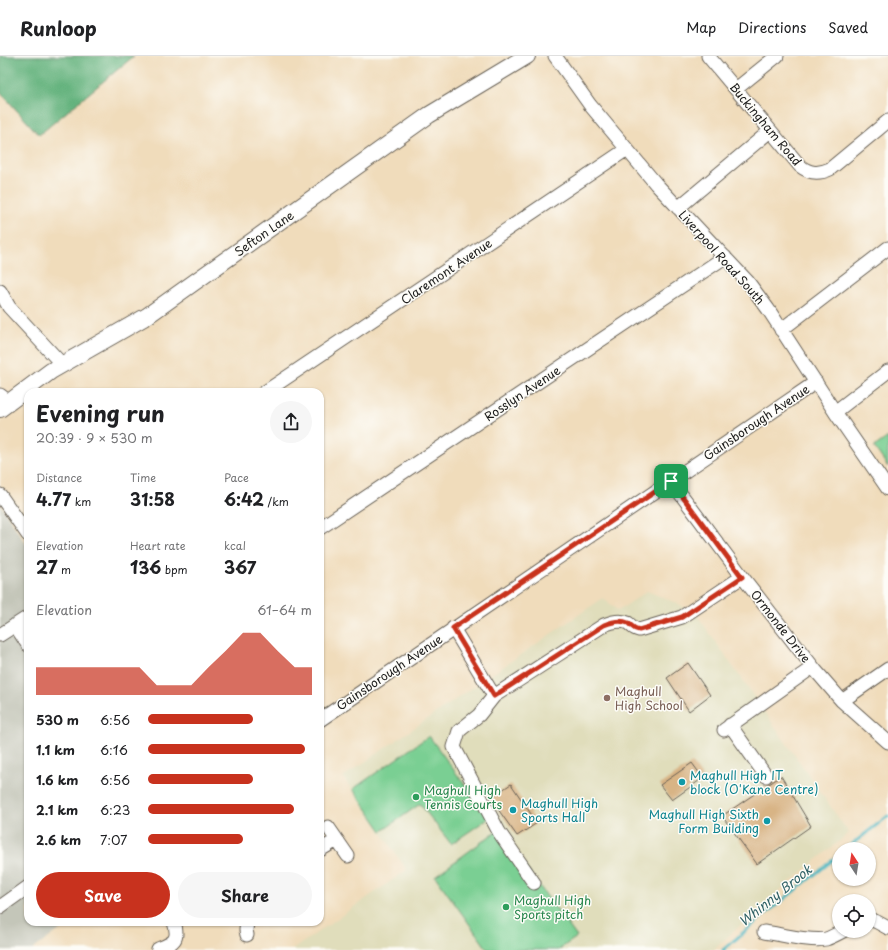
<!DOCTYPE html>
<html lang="en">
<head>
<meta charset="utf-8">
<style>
  :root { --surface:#fff; --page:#f6f6f6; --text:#202124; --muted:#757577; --line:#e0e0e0; --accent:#c8321e }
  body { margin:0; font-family:"Playpen Sans",sans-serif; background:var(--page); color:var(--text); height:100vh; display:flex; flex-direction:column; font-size:15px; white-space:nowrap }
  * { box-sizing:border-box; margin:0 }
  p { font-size:13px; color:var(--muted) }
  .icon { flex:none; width:22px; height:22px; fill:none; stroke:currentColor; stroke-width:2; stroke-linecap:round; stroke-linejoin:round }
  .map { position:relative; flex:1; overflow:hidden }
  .sheet { position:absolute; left:24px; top:332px; width:300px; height:538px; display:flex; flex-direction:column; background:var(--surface); border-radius:12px; box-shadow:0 1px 3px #0004 }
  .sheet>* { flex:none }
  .needle { width:26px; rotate:348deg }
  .buttons { position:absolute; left:832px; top:786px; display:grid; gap:8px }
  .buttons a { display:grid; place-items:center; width:44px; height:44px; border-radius:50%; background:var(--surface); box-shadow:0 1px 3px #0004; font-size:20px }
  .pin { position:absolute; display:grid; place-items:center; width:34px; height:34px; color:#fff; margin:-17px; border-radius:8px; box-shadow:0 2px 6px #0006 }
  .round { display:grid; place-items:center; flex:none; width:42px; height:42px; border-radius:21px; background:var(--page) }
  .head { display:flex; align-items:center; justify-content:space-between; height:68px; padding:0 12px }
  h1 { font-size:22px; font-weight:700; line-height:30px }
  .figures { display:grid; grid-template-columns:repeat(3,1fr); gap:6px; height:68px; padding:4px 12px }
  .figures div { display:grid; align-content:center }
  .figures b { font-size:17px; font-weight:700 }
  .figures small { font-size:11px; font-weight:400 }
  .figures p { font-size:11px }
  .chart { height:112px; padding:8px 12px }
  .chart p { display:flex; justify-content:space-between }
  .chart svg { width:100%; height:72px; margin-top:4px; fill:var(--accent); opacity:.7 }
  .action { display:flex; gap:8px; margin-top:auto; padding:8px 12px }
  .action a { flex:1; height:46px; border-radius:24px; background:var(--accent); color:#fff; font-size:16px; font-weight:700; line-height:46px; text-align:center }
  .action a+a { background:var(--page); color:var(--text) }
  ul { padding:0 12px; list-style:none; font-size:13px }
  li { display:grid; grid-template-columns:64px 48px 1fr; align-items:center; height:30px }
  li i { height:10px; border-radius:5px; background:var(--accent) }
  header { display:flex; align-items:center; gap:24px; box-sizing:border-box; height:56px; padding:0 20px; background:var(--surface); border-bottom:1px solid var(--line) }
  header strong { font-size:19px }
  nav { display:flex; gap:22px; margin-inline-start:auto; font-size:14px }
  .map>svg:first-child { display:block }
  .built { fill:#e0ddbb }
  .industrial { fill:#c4c6b9 }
  .green { fill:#7acf93; stroke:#4b7658 }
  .forest { fill:#63b27d; stroke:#40674c }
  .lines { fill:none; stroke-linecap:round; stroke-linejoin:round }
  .stream { stroke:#44b3be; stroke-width:3 }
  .building { fill:#d8b485 }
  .minor-casing { stroke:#665f54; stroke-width:15 }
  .major-casing { stroke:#665f54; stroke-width:18 }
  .minor { stroke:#fff; stroke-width:13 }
  .major { stroke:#fff; stroke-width:16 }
  .route-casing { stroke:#fff; stroke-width:8 }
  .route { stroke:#c8321e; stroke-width:5 }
  .education-dot { fill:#8d6e63; stroke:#fdfcf7; stroke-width:1.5 }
  .culture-dot { fill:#0f9aa8; stroke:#fdfcf7; stroke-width:1.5 }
  .leisure-dot { fill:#2e9e5b; stroke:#fdfcf7; stroke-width:1.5 }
  .labels { text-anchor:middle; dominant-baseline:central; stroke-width:3; stroke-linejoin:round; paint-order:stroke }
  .street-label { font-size:12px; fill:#1c1c1c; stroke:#fdfcf7 }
  .education-label { font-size:12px; fill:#785e54; stroke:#fdfcf7; text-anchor:start }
  .culture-label { font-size:12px; fill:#0d838f; stroke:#fdfcf7; text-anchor:start }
  .leisure-label { font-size:12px; fill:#27864d; stroke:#fdfcf7; text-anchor:start }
  .water-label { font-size:13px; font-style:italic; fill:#2e6065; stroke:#fdfcf7 }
</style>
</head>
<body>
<header>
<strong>Runloop</strong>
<nav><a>Map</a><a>Directions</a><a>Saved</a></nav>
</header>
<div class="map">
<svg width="888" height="894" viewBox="0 0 888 894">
  <rect width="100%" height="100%" fill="#fdfcf7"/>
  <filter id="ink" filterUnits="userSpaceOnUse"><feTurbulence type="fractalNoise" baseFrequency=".025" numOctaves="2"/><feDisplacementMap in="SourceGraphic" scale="8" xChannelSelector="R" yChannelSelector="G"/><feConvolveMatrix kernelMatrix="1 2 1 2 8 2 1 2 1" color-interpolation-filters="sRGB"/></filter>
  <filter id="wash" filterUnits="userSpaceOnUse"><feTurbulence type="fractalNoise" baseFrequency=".012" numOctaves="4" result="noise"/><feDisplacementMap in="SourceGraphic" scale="16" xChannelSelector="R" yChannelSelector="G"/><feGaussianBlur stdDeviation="0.9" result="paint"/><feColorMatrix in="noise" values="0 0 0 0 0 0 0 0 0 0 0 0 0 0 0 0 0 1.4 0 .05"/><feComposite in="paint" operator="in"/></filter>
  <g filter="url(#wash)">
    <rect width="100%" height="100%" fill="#f0dcbb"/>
    <!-- built -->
    <path class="built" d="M647 535 679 548 699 562 849 777 778 836 713 894H292L407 814 343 721 603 542 618 555Z"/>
    <!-- industrial -->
    <path class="industrial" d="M0 448 28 491V694L27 695 28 698V866H71L32 894H0Z"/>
    <!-- green -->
    <path class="green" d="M888 381V411L874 391Z
      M429 680 489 762 451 788 420 748 382 775 353 733Z
      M498 774 577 881 558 894H488L435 820Z"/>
    <!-- forest -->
    <path class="forest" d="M0 0H134L39 79 0 36Z"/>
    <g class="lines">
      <!-- stream -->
      <path class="stream" d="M846 793 888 760
        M723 894 764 859 839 799"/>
    </g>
    <g id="blocks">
      <!-- building -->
      <path class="building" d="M688 607 710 639 689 655 667 622Z
        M692 707 703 722 672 744 660 729Z
        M781 720 811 770 757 808 722 760Z
        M511 728 537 767 517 780 490 742Z"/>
    </g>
  </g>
  <g filter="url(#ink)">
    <use href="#blocks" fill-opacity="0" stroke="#665f54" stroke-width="1"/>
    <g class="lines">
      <!-- minor casing -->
      <g class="minor-casing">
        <path id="minor" d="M555 0 590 49 656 128 748 226 768 253 835 356 888 433
          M708 0 800 110C810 118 819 118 830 113L888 65
          M736 33 777 0
          M678 152 770 75
          M0 235 9 251 58 304 64 308
          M781 274 888 192
          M265 336 627 93
          M0 339 9 346
          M835 356 888 315
          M671 425 744 523 816 615 842 645 888 686
          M0 439 28 479
          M320 472 725 201
          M15 569 28 589
          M453 572 494 640 479 659 459 675 454 691 499 776 534 827
          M0 579 28 561
          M494 640 604 569C611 566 620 563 628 567 632 570 633 573 639 574L682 561 742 521
          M842 645 888 613
          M320 664 816 326
          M730 669 766 720
          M724 674 813 611
          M328 771 348 800
          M320 794 337 784
          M0 851 28 831
          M869 863 877 866 888 872
          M764 876C780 878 810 886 826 883 832 881 837 878 843 875
          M247 879 246 874 247 866
          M158 893C173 887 180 885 174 866"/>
      </g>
      <!-- major casing -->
      <g class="major-casing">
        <path id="major" d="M0 353 51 315 147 260 429 59 527 0"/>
      </g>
      <!-- minor -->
      <use href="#minor" class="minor"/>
      <!-- major -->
      <use href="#major" class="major"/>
    </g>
  </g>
  <g class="lines" filter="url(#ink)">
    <!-- route casing -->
    <g class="route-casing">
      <path id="route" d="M671 425 742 521 682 561 639 574C633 573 632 570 628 567 620 563 611 566 604 569L494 640 453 572Z"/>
    </g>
    <!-- route -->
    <use href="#route" class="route"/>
  </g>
  <!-- markers -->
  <circle class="education-dot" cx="607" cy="642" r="4"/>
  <g class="culture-dot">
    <circle cx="682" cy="726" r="4"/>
    <circle cx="513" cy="754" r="4"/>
    <circle cx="767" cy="765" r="4"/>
  </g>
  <g class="leisure-dot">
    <circle cx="416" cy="741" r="4"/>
    <circle cx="506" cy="851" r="4"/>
  </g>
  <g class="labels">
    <!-- street labels -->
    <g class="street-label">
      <text transform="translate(766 68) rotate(50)">Buckingham Road</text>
      <text transform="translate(264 177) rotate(-35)">Sefton Lane</text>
      <text transform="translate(722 201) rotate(48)">Liverpool Road South</text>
      <text transform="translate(446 215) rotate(-34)">Claremont Avenue</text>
      <text transform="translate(522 337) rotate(-34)">Rosslyn Avenue</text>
      <text transform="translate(756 366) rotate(-34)">Gainsborough Avenue</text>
      <text transform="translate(781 570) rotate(52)">Ormonde Drive</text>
      <text transform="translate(389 616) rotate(-34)">Gainsborough Avenue</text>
    </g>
    <!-- education labels -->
    <g class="education-label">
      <text x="615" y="635">Maghull<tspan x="615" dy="14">High School</tspan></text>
    </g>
    <!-- culture labels -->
    <g class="culture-label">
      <text x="690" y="719">Maghull High IT<tspan x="690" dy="14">block (O'Kane Centre)</tspan></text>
      <text x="521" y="747">Maghull High<tspan x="521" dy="14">Sports Hall</tspan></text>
      <text x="759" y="758" text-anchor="end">Maghull High Sixth<tspan x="759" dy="14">Form Building</tspan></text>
    </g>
    <!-- leisure labels -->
    <g class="leisure-label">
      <text x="424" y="734">Maghull High<tspan x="424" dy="14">Tennis Courts</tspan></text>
      <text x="514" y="844">Maghull High<tspan x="514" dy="14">Sports pitch</tspan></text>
    </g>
    <!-- water labels -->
    <g class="water-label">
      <text transform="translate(775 839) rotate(-39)">Whinny Brook</text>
    </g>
  </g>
</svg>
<div class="buttons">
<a><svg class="needle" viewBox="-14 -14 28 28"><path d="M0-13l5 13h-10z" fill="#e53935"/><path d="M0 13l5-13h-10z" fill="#757577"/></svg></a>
<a><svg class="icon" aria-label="locate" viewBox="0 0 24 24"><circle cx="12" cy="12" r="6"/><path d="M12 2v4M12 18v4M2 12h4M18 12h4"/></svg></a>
</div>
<div class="pin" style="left:671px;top:425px;background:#1e9e55"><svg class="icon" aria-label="arrive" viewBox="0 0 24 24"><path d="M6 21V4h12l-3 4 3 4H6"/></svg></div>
<section class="sheet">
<div class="head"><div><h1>Evening run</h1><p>20:39 · 9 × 530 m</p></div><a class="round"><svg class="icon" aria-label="share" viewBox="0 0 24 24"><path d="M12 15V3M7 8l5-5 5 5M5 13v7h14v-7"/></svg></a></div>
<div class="figures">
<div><p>Distance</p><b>4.77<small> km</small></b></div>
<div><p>Time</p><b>31:58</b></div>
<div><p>Pace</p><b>6:42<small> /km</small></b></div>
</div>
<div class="figures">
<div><p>Elevation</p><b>27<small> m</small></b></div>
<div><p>Heart rate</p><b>136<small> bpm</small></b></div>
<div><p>kcal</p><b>367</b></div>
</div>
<div class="chart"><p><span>Elevation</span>61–64 m</p>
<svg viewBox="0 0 160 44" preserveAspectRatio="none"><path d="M0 44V27L10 27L20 27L30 27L40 27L50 27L60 27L70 38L80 38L90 38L100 27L110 17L120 6L130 6L140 17L150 27L160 27V44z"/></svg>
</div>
<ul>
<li><b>530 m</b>6:56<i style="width:64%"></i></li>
<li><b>1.1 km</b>6:16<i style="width:96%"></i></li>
<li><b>1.6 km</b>6:56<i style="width:64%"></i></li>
<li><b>2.1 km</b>6:23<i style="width:89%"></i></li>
<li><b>2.6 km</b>7:07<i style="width:58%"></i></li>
</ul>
<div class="action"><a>Save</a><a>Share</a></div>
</section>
</div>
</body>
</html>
